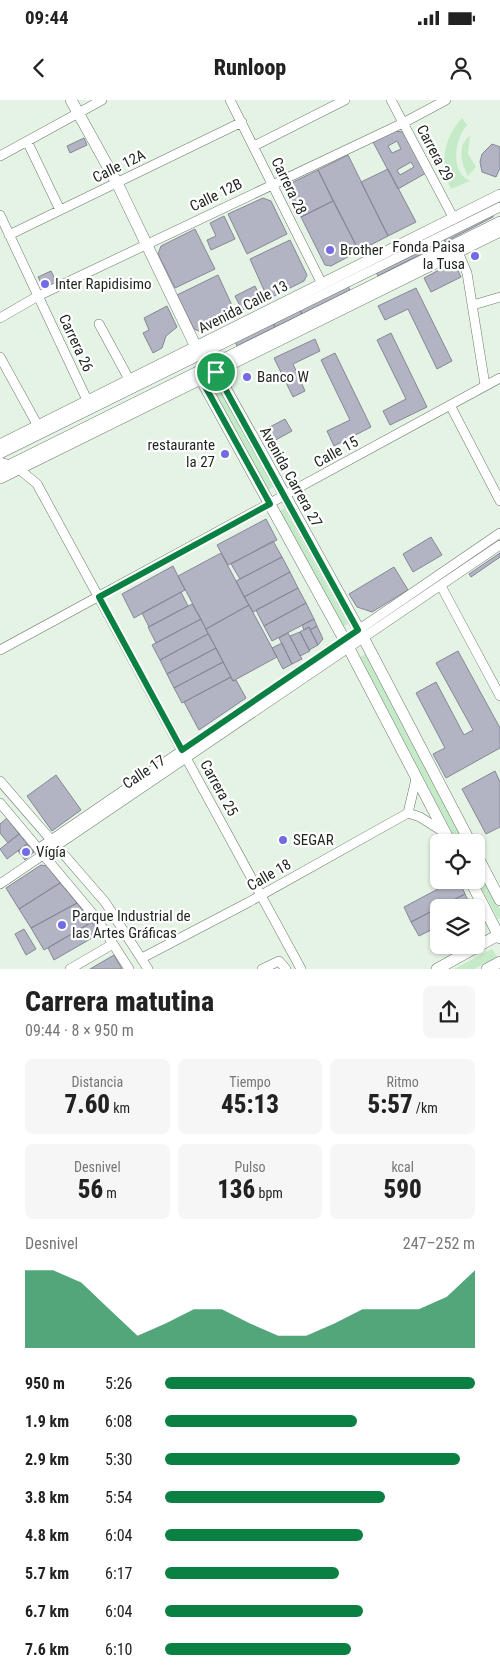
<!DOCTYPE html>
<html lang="es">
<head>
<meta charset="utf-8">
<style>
  :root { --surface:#fff; --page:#f6f6f6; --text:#222; --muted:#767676; --accent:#0b8043 }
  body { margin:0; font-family:"Roboto Condensed",sans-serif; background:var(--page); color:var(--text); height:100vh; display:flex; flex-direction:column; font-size:19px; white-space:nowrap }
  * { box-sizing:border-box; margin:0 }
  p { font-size:16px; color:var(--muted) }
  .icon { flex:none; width:28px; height:28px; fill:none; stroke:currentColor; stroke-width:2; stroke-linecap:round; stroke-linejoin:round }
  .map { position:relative; height:869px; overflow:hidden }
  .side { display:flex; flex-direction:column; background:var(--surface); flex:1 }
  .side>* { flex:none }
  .controls { position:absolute; left:430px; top:734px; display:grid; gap:10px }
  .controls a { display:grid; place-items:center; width:55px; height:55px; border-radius:8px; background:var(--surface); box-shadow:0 1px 4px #0004; font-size:25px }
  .pin { position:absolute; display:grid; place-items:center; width:42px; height:42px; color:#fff; margin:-21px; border:2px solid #fff; border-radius:50%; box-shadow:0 1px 5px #0007 }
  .round { display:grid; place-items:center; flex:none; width:52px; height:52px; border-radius:8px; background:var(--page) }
  .summary { display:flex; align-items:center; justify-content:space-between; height:85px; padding:0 25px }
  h1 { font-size:28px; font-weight:800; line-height:38px }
  .figures { display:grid; grid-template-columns:repeat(3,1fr); gap:8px; height:85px; padding:5px 25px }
  .figures div { display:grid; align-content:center; border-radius:8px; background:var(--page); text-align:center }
  .figures b { font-size:25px; font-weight:800 }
  .figures small { font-size:14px; font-weight:400 }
  .figures p { font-size:14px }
  .chart { height:140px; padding:10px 25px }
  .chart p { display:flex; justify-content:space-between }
  .chart svg { width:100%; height:90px; margin-top:5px; fill:var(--accent); opacity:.7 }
  ul { padding:0 25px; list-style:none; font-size:16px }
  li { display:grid; grid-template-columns:80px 60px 1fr; align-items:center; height:38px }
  li i { height:12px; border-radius:6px; background:var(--accent) }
  .status { display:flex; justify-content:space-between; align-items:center; height:35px; padding:0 25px; background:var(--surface); direction:ltr }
  .status svg { height:14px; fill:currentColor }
  header { display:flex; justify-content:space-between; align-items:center; height:65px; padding:0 25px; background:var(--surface); font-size:22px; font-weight:800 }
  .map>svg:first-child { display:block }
  .green { fill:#c5eac7 }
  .building { fill:#b2b3c3; stroke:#868796; fill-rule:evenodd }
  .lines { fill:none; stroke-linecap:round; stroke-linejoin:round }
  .minor-casing { stroke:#6b786c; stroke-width:10 }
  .major-casing { stroke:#6b786c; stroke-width:12 }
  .minor { stroke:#fff; stroke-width:9 }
  .major { stroke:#fff; stroke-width:11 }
  .route-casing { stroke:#fff; stroke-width:10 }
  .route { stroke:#0b8043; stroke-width:6 }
  .poi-dot { fill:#736be6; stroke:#fff; stroke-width:2 }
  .labels { text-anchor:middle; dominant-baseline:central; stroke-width:4.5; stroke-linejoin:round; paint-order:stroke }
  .street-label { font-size:15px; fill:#1f241f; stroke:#fff }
  .poi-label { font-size:15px; fill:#1f241f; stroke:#fff; text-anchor:start }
</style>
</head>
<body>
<div class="status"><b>09:44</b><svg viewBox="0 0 49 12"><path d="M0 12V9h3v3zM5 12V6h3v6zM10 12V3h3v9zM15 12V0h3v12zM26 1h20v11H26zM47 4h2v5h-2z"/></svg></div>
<header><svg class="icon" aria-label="back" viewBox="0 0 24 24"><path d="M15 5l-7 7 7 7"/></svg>Runloop<svg class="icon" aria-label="person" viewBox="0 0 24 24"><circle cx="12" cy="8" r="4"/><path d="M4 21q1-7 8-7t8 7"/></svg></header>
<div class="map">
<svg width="500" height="869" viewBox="0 0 500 869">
  <rect width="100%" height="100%" fill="#e5f3e5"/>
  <!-- green -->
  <path class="green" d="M462 18 467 25C454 40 450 72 470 81L451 89C439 64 443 39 462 18Z
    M470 36 468 54 476 67 468 76C461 64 457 44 470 36Z
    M219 286 274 386 268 390 212 290Z
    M284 408 348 524 342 527 279 412Z
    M365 554 465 742H457L360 557Z
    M476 764 500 809V818L498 819 476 778Z
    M492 849 497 857 474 869H454Z"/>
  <!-- building -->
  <path class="building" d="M395 31 403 32 426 73 398 89 373 42ZM397 41 401 49 392 53 388 46ZM411 62 414 67 400 75 397 70Z
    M84 38 87 45 70 53 67 46Z
    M492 44 500 47V68L496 77 482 72 480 62 482 54Z
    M348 55 388 136 359 151 318 70Z
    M388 69 416 122 388 136 361 82Z
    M318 70 333 101 301 117 287 89 289 84Z
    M263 98 271 101 287 134 247 154 228 114Z
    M333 101 359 151 331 166 325 165 301 117Z
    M493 115V117L445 142 444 139Z
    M224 116 235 139 211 150 207 140 216 136 210 123Z
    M195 129 215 169 175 188 158 154 161 146Z
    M290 140 307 175 304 181 268 199 250 159Z
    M425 147 427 151 378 176 376 172Z
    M454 162 461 177 431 192 424 178Z
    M51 171 57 183 43 187 38 177Z
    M218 175 236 214 201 232 194 229 177 195Z
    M255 186 262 201 242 210 235 196Z
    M348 186 350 190 302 214 300 210Z
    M416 188 452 261 437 269 408 209 385 220 378 206Z
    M167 206 177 227 166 236 162 248 153 253 143 233 149 230 144 218Z
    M300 210 302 214 275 227 273 223Z
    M273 223 275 227 237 246 235 241Z
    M391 233 427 307 390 325 383 311 406 299 377 240Z
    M315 239 320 251 293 264 305 291 293 297 274 258Z
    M335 253 371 327 334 346 327 331 350 320 321 260Z
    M285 319 292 331 270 343 264 330Z
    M266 419 277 440 228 465 217 445Z
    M431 437 442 455 413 472 403 454Z
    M273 441 282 457 240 479 231 464Z
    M221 453 249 505 206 529 178 476Z
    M500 453V457L471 477 469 474Z
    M282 457 290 472 244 497 236 481Z
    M173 466 185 490 134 518 122 494Z
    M394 467 408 490 372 512 357 507 349 494Z
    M290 472 298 488 253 512 244 497Z
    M298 488 306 503 264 526 256 510Z
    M181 492 188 506 149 527 142 513Z
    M306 503 314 519 272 541 264 526Z
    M192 504 201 519 156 543 148 527Z
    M249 505 277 557 233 581 206 529Z
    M201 519 208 534 160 560 152 545Z
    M314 519 317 526 310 530 309 527 304 530 302 525Z
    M317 526 323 539 318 545 310 530Z
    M309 527 318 545 309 550 300 532Z
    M300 532 310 551 300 556 290 536Z
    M288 533 302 559 292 564 279 538Z
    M208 534 216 548 167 574 160 560Z
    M282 543 292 564 283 569 272 548Z
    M216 548 223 562 174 588 167 574Z
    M458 551 500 628V648L446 678 433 654 445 648 416 593 436 582 464 635 473 630 436 563Z
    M223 562 231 577 182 603 174 588Z
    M231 577 233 581 236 580 246 598 199 630 184 602Z
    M495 671 500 682V727L486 734 462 689Z
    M56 675 81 710 52 731 27 696Z
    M7 718 19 734 8 743 0 733V724Z
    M19 734 27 744 7 759 0 749Z
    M27 744 34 752 25 760 18 751Z
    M41 765 47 766 60 783 19 809 6 788Z
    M455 780H459L465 794 411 822 404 807Z
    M60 783 77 803 31 828 19 809Z
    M465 794 472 808H439V826L419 836 411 822Z
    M77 803 92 822 44 850 31 828Z
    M92 822 99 834 54 860 48 848Z
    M24 829 36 849 26 855 15 834Z
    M114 855 122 869H90Z"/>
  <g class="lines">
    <!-- minor casing -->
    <g class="minor-casing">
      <path id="minor" d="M230 0 322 184
        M391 0 454 119
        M27 41 60 110
        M254 46 345 0
        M0 56 102 0
        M0 115 88 302
        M9 135 242 22
        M458 152 467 173 485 285
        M473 205 500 197
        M0 218 38 196 403 23 446 0
        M99 224 130 281
        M0 257 38 326
        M450 305 500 401
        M0 354 500 107
        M0 369 500 121
        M19 369 37 384 301 869
        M441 486 500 596
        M0 550 500 278
        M0 681 105 802 148 869
        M0 703 97 819 129 869
        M408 713 420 717 445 733
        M38 749 500 433
        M0 784 500 445
        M142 858 249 802 408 713 416 679
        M70 869 113 844
        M262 869 279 861 286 869"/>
    </g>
    <!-- major casing -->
    <g class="major-casing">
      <path id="major" d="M71 0 117 83 196 247 216 272 261 352 364 539 470 742
        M201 279 344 539 450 742
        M0 345 500 95
        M0 363 19 369
        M0 378 500 131
        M476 754 500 800
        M470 780 500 838
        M437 869 500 834
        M487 869 500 862"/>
    </g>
    <!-- minor -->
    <use href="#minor" class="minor"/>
    <!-- major -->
    <use href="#major" class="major"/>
  </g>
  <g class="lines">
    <!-- route casing -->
    <g class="route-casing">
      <path id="route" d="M216 272 358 530 182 650 99 497 270 404 201 279Z"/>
    </g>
    <!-- route -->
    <use href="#route" class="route"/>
  </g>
  <!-- markers -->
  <g class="poi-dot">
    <circle cx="330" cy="150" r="5"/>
    <circle cx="475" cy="156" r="5"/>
    <circle cx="45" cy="184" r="5"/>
    <circle cx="247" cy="277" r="5"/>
    <circle cx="225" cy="354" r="5"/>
    <circle cx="283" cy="740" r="5"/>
    <circle cx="26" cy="752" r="5"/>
    <circle cx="62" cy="825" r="5"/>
  </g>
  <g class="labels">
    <!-- street labels -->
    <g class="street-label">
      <text transform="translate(435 53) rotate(62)">Carrera 29</text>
      <text transform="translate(119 66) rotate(-26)">Calle 12A</text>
      <text transform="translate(289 86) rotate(64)">Carrera 28</text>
      <text transform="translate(216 95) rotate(-26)">Calle 12B</text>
      <text transform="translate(243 207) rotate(-27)">Avenida Calle 13</text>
      <text transform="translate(76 243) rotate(65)">Carrera 26</text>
      <text transform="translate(336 352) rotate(-29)">Calle 15</text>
      <text transform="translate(291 377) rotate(61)">Avenida Carrera 27</text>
      <text transform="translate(144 672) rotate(-34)">Calle 17</text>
      <text transform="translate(219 688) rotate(61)">Carrera 25</text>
      <text transform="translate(269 775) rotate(-30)">Calle 18</text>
    </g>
    <!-- poi labels -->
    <g class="poi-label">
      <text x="465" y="147" text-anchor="end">Fonda Paisa<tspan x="465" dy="17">la Tusa</tspan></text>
      <text x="340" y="150">Brother</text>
      <text x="55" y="184">Inter Rapidisimo</text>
      <text x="257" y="277">Banco W</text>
      <text x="215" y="345" text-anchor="end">restaurante<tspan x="215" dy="17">la 27</tspan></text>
      <text x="293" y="740">SEGAR</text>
      <text x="36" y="752">Vígía</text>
      <text x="72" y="816">Parque Industrial de<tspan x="72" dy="17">las Artes Gráficas</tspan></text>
    </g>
  </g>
</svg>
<div class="controls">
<a><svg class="icon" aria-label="locate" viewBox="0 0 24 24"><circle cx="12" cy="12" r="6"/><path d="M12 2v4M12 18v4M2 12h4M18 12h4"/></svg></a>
<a><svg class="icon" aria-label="layers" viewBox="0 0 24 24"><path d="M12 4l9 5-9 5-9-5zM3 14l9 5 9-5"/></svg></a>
</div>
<div class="pin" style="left:216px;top:272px;background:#1e9e55"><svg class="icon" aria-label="arrive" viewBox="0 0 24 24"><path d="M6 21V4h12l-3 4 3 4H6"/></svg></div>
</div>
<section class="side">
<div class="summary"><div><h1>Carrera matutina</h1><p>09:44 · 8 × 950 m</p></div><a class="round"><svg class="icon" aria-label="share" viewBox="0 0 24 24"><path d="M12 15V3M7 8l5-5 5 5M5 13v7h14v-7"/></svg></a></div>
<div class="figures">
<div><p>Distancia</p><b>7.60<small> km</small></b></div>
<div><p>Tiempo</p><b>45:13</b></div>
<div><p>Ritmo</p><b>5:57<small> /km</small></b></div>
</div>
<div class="figures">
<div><p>Desnivel</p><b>56<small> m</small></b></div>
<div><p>Pulso</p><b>136<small> bpm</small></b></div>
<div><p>kcal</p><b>590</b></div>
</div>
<div class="chart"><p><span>Desnivel</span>247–252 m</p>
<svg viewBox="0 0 160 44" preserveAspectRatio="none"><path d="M0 44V6L10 6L20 12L30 25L40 38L50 32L60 25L70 25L80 32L90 38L100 38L110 32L120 25L130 25L140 25L150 19L160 6V44z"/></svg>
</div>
<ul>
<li><b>950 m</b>5:26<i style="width:100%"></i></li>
<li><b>1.9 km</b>6:08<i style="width:62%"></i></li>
<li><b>2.9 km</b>5:30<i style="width:95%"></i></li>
<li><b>3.8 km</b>5:54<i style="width:71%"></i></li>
<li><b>4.8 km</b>6:04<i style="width:64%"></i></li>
<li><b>5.7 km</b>6:17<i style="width:56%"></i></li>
<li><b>6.7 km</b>6:04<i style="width:64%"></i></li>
<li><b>7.6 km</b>6:10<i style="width:60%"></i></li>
</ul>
</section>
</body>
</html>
